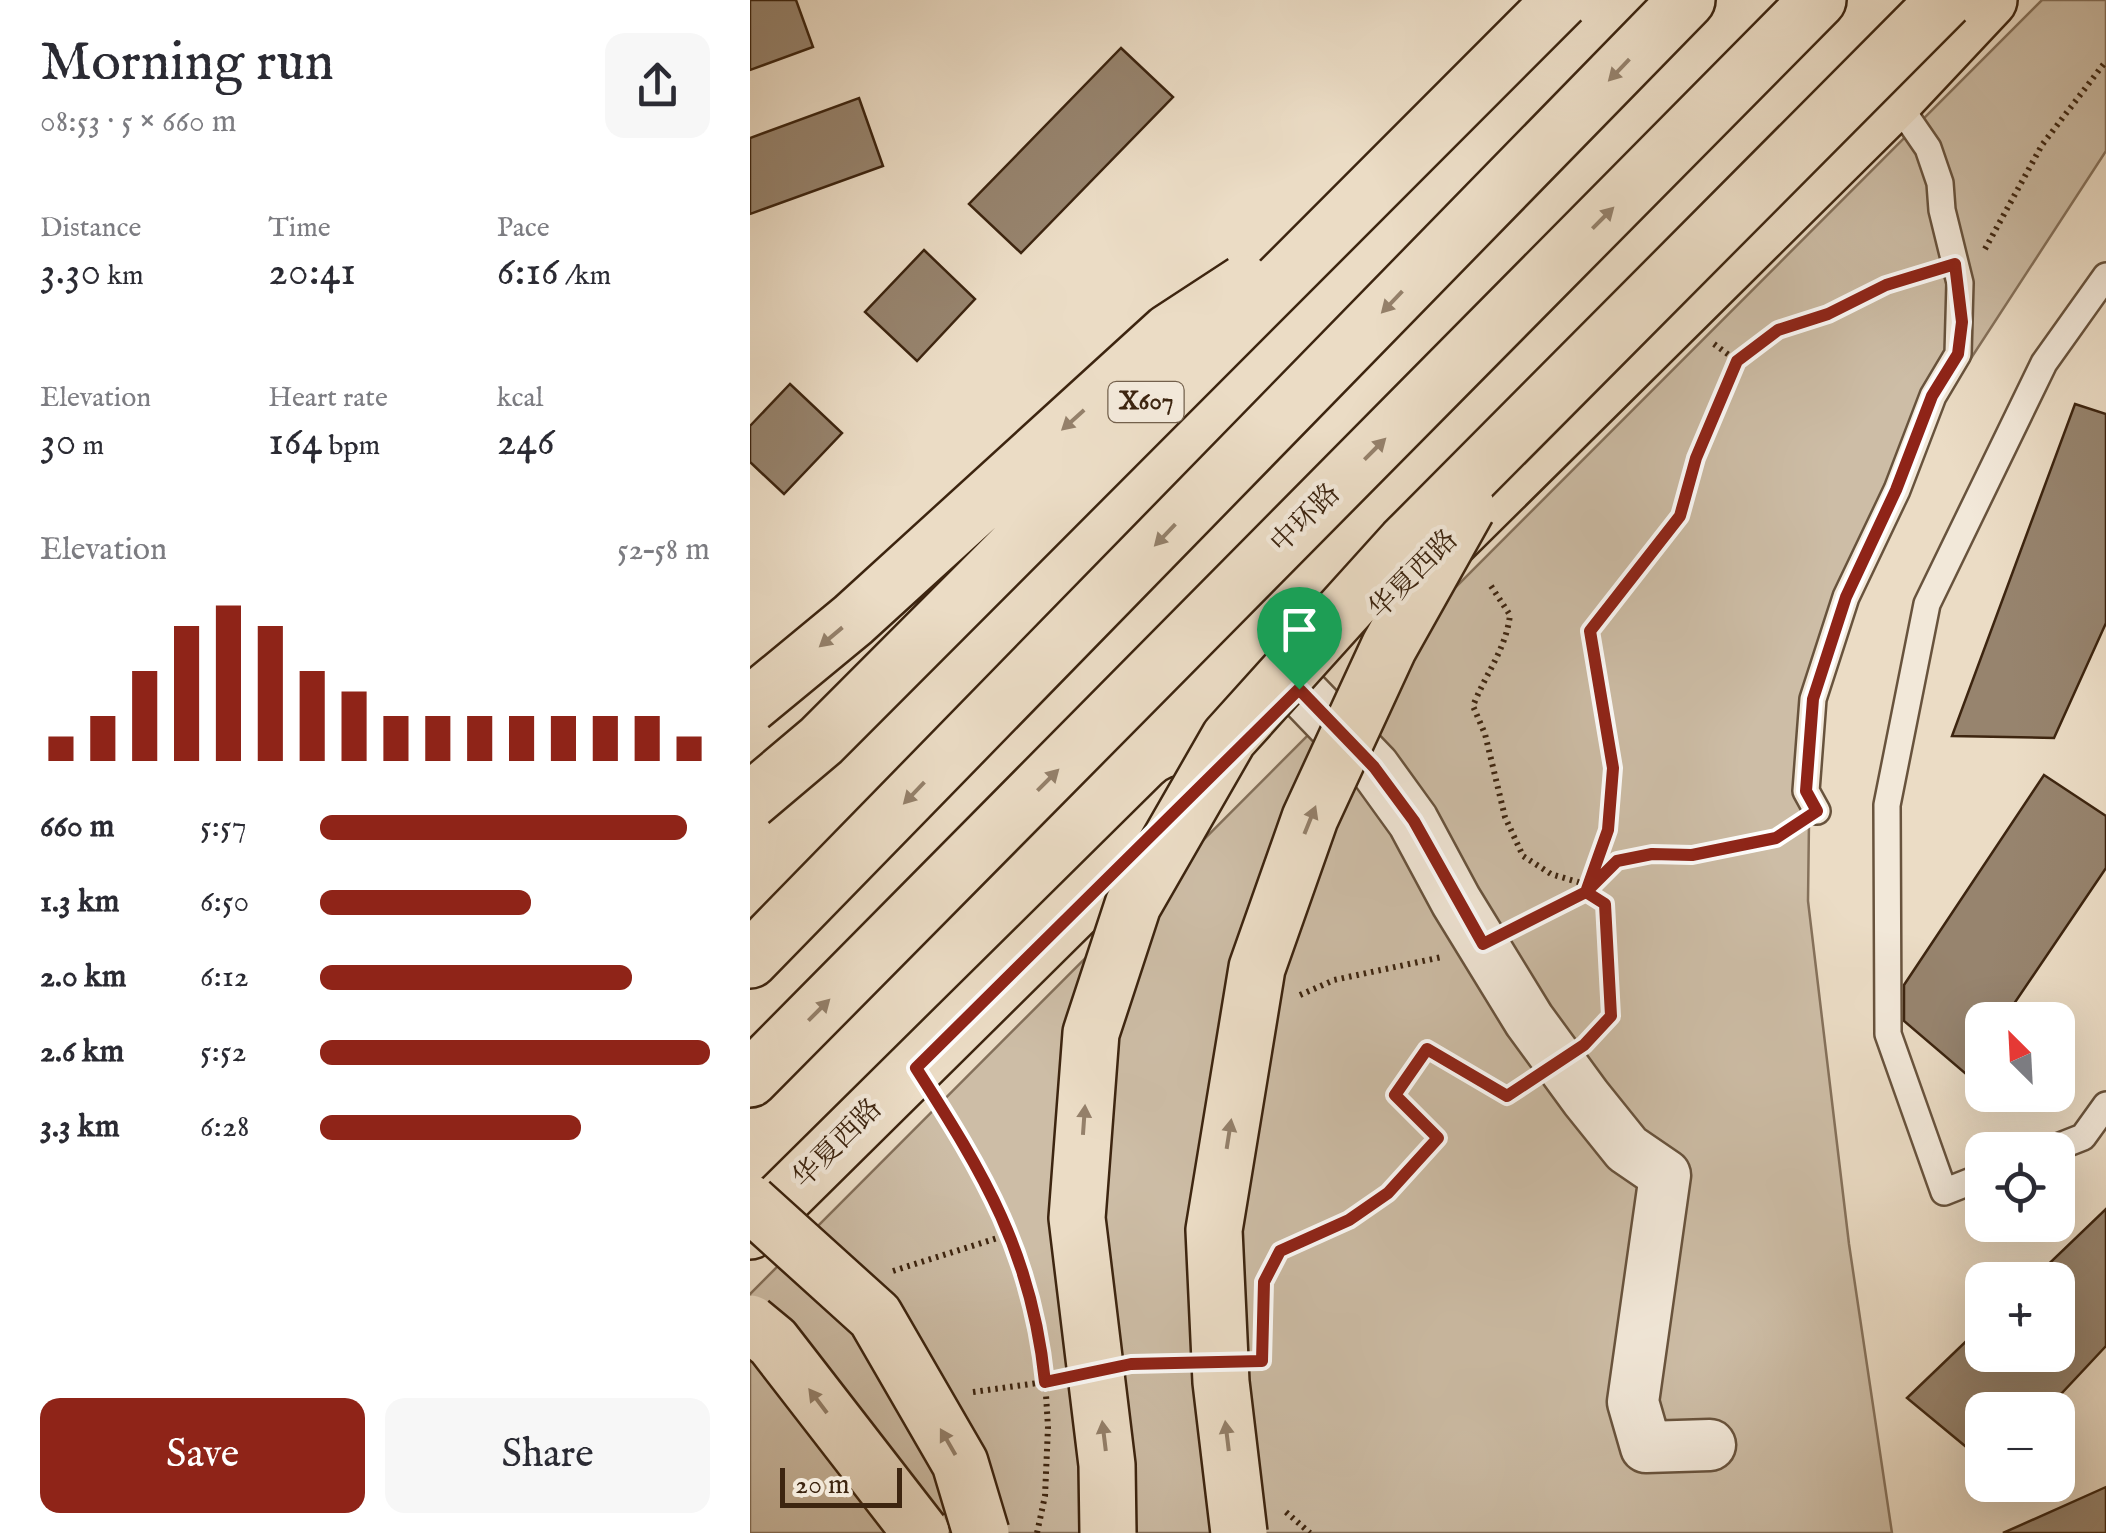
<!DOCTYPE html>
<html lang="en">
<head>
<meta charset="utf-8">
<style>
  :root { --surface:#fff; --page:#f7f7f7; --text:#2b2b33; --muted:#7c7c81; --accent:#8f2418 }
  body { margin:0; font-family:"IM FELL English","Noto Serif SC",serif; background:var(--page); color:var(--text); height:100vh; display:flex; flex-direction:column; font-size:38px; white-space:nowrap }
  * { box-sizing:border-box; margin:0 }
  p { font-size:32px; color:var(--muted) }
  .icon { flex:none; width:55px; height:55px; fill:none; stroke:currentColor; stroke-width:2; stroke-linecap:round; stroke-linejoin:round }
  .map { position:relative; flex:1; overflow:hidden }
  .sheet { display:flex; flex-direction:column; background:var(--surface); width:750px }
  .sheet>* { flex:none }
  .needle { width:65px; rotate:336deg }
  .controls { position:absolute; left:1215px; top:1002px; display:grid; gap:20px }
  .controls a { display:grid; place-items:center; width:110px; height:110px; border-radius:20px; background:var(--surface); box-shadow:0 10px 40px #0002; font-size:50px }
  .scale { position:absolute; left:30px; bottom:25px; width:122px; box-sizing:border-box; padding-left:10px; border:5px solid #3d2510; border-top:0; font-size:28px; line-height:35px; white-space:nowrap; color:#3d2510; -webkit-text-stroke:8px #f2e8d9; paint-order:stroke }
  .pin { position:absolute; display:grid; place-items:center; width:85px; height:85px; color:#fff; margin:-102px -42px; border-radius:50% 50% 50% 0; rotate:-45deg; box-shadow:0 0 10px #0007 }
  .pin .icon { rotate:45deg }
  .round { display:grid; place-items:center; flex:none; width:105px; height:105px; border-radius:20px; background:var(--page) }
  .overview { display:flex; align-items:center; justify-content:space-between; height:170px; padding:0 40px }
  h1 { font-size:55px; font-weight:600; line-height:75px }
  .figures { display:grid; grid-template-columns:repeat(3,1fr); gap:15px; height:170px; padding:10px 40px }
  .figures div { display:grid; align-content:center }
  .figures b { font-size:42px; font-weight:600 }
  .figures small { font-size:28px; font-weight:400 }
  .figures p { font-size:28px }
  .chart { height:280px; padding:20px 40px }
  .chart p { display:flex; justify-content:space-between }
  .chart svg { width:100%; height:180px; margin-top:10px; stroke:var(--accent); stroke-width:6 }
  .action { display:flex; gap:20px; margin-top:auto; padding:20px 40px }
  .action a { flex:1; height:115px; border-radius:20px; background:var(--accent); color:#fff; font-size:40px; font-weight:600; line-height:115px; text-align:center }
  .action a+a { background:var(--page); color:var(--text) }
  ul { padding:0 40px; list-style:none; font-size:32px }
  li { display:grid; grid-template-columns:160px 120px 1fr; align-items:center; height:75px }
  li i { height:25px; border-radius:12px; background:var(--accent) }
  main { display:flex; flex:1; min-height:0 }
  .map>svg:first-child { display:block }
  .green { fill:#cdbda6; stroke:#85715b; stroke-width:2.5 }
  .building { fill:#97846e; stroke:#3d2510; stroke-width:2.5 }
  .lines { fill:none; stroke-linecap:round; stroke-linejoin:round }
  .lane-casing { stroke:#68533d; stroke-width:30 }
  .street-casing { stroke:#68533d; stroke-width:55 }
  .primary-casing { stroke:#3d2510; stroke-width:60 }
  .highway-casing { stroke:#3d2510; stroke-width:60 }
  .path { stroke:#3d2510; stroke-width:6; stroke-dasharray:2.5 5; stroke-linecap:butt }
  .lane { stroke:#f2e8d9; stroke-width:25 }
  .street { stroke:#f2e8d9; stroke-width:50 }
  .primary { stroke:#ebdcc5; stroke-width:55 }
  .highway { stroke:#ebdcc5; stroke-width:55 }
  .highway-bridge-casing { stroke:#3d2510; stroke-width:60; stroke-linecap:butt }
  .highway-bridge { stroke:#ebdcc5; stroke-width:55 }
  .oneway { fill:#94806a }
  .route-casing { stroke:#fff; stroke-width:20 }
  .route { stroke:#8f2418; stroke-width:12 }
  .labels { text-anchor:middle; dominant-baseline:central; stroke-width:9; stroke-linejoin:round; paint-order:stroke }
  .shield { fill:#f2e8d9; stroke:#73604c; stroke-width:2.5 }
  .shield-label { font-size:25px; font-weight:bold; fill:#3d2510 }
  .street-label { font-size:28px; fill:#3d2510; stroke:#f2e8d9 }
</style>
</head>
<body>
<main>
<section class="sheet">
<div class="overview"><div><h1>Morning run</h1><p>08:53 · 5 × 660 m</p></div><a class="round"><svg class="icon" aria-label="share" viewBox="0 0 24 24"><path d="M12 15V3M7 8l5-5 5 5M5 13v7h14v-7"/></svg></a></div>
<div class="figures">
<div><p>Distance</p><b>3.30<small> km</small></b></div>
<div><p>Time</p><b>20:41</b></div>
<div><p>Pace</p><b>6:16<small> /km</small></b></div>
</div>
<div class="figures">
<div><p>Elevation</p><b>30<small> m</small></b></div>
<div><p>Heart rate</p><b>164<small> bpm</small></b></div>
<div><p>kcal</p><b>246</b></div>
</div>
<div class="chart"><p><span>Elevation</span>52–58 m</p>
<svg viewBox="0 0 160 44" preserveAspectRatio="none"><path d="M5 44V38M15 44V33M25 44V22M35 44V11M45 44V6M55 44V11M65 44V22M75 44V27M85 44V33M95 44V33M105 44V33M115 44V33M125 44V33M135 44V33M145 44V33M155 44V38"/></svg>
</div>
<ul>
<li><b>660 m</b>5:57<i style="width:94%"></i></li>
<li><b>1.3 km</b>6:50<i style="width:54%"></i></li>
<li><b>2.0 km</b>6:12<i style="width:80%"></i></li>
<li><b>2.6 km</b>5:52<i style="width:100%"></i></li>
<li><b>3.3 km</b>6:28<i style="width:67%"></i></li>
</ul>
<div class="action"><a>Save</a><a>Share</a></div>
</section>
<div class="map">
<svg width="1356" height="1533" viewBox="0 0 1356 1533">
  <rect width="100%" height="100%" fill="#ebdcc5"/>
  <filter id="stains"><feTurbulence type="fractalNoise" baseFrequency=".002" numOctaves="4"/><feColorMatrix values="0 0 0 0 .2 0 0 0 0 .09 0 0 0 0 .02 0 0 0 .5 -.17"/></filter>
  <radialGradient id="worn" r=".72"><stop offset=".6" stop-color="#630" stop-opacity="0"/><stop offset="1" stop-color="#630" stop-opacity=".3"/></radialGradient>
  <!-- green -->
  <path class="green" d="M1292 0H1356V151L1156 458 1060 743 1058 901 1099 1244 1142 1533H0V1294Z"/>
  <!-- building -->
  <path class="building" d="M0 0H46L63 47 0 70Z
    M371 48 423 97 271 253 219 204Z
    M109 98 133 166 0 214V138Z
    M174 250 225 299 167 361 115 312Z
    M40 384 92 433 34 494 0 462V426Z
    M1325 404 1356 414V623L1304 738 1202 736Z
    M1294 775 1356 816V868L1253 1020H1232V1050L1216 1074 1154 1021V985Z
    M1356 1209V1346L1296 1410H1232V1460L1157 1398 1232 1326V1355H1308V1280H1282Z
    M1356 1487V1533H1253Z"/>
  <g class="lines">
    <!-- lane casing -->
    <g class="lane-casing">
      <path id="lane" d="M1067 811 1056 791 1063 699 1096 597 1147 490 1183 396 1208 354 1210 283 1192 210 1190 183 1178 148 1145 100
        M1300 1150 1333 1137 1356 1105
        M1232 1177 1194 1192 1138 1034 1137 805 1177 604 1294 363 1356 276"/>
    </g>
    <!-- street casing -->
    <g class="street-casing">
      <path id="street" d="M549 689 624 767 663 821 706 901 779 1020 836 1098 877 1149 915 1175 883 1402 896 1447 960 1445"/>
    </g>
    <!-- primary casing -->
    <g class="primary-casing">
      <path id="primary" d="M689 551 1145 100 1239 0
        M0 1231 432 804"/>
    </g>
    <!-- highway casing -->
    <g class="highway-casing">
      <path id="highway" d="M0 960 937 0
        M0 1079 1068 0"/>
    </g>
    <!-- path -->
    <path class="path" d="M1235 249 1292 145 1356 61
      M964 344 987 361
      M741 586 760 615C756 649 736 673 723 706L735 734 755 817 773 856 801 874 828 882 855 904 861 1016 844 1034
      M840 888 867 861 987 846 1026 838 1041 828
      M773 924 836 892 858 830 863 769 840 631 930 516 946 458 987 361 1028 330 1078 314 1137 285 1174 274
      M550 995 584 980 692 957
      M191 1107C233 1173 271 1244 288 1322
      M143 1271 260 1234
      M516 1278 531 1251 599 1220 638 1193 688 1137 645 1095 677 1049 757 1096 774 1086
      M390 1363H423
      M223 1392 295 1382
      M536 1512 560 1533
      M287 1533 295 1496 298 1427 295 1379"/>
    <!-- lane -->
    <use href="#lane" class="lane"/>
    <!-- street -->
    <use href="#street" class="street"/>
    <!-- primary -->
    <use href="#primary" class="primary"/>
    <!-- highway -->
    <use href="#highway" class="highway"/>
    <!-- highway-bridge casing -->
    <g class="highway-bridge-casing">
      <path id="highway-bridge" d="M0 705 103 620 419 332 494 283
        M0 801 71 741 811 0
        M0 1203 125 1316 210 1463 231 1533
        M0 1323 23 1342 171 1533
        M358 1533 357 1465 327 1218 341 1033 383 905 479 738 655 543 1195 0
        M489 1533 471 1382 464 1230 507 968 560 818 639 647 717 508"/>
    </g>
    <!-- highway-bridge -->
    <use href="#highway-bridge" class="highway-bridge"/>
  </g>
  <!-- one-way arrows -->
  <defs><path id="oneway-solid" d="M-6-.8H1V-3.2L6.5 0L1 3.2V.8H-6Z" transform="scale(2.5)"/></defs>
  <g class="oneway">
    <use href="#oneway-solid" transform="translate(869 70) rotate(134)"/>
    <use href="#oneway-solid" transform="translate(853 218) rotate(-45)"/>
    <use href="#oneway-solid" transform="translate(642 302) rotate(134)"/>
    <use href="#oneway-solid" transform="translate(323 420) rotate(138)"/>
    <use href="#oneway-solid" transform="translate(625 449) rotate(-45)"/>
    <use href="#oneway-solid" transform="translate(415 535) rotate(134)"/>
    <use href="#oneway-solid" transform="translate(81 637) rotate(140)"/>
    <use href="#oneway-solid" transform="translate(298 780) rotate(-45)"/>
    <use href="#oneway-solid" transform="translate(164 793) rotate(134)"/>
    <use href="#oneway-solid" transform="translate(560 820) rotate(-68)"/>
    <use href="#oneway-solid" transform="translate(69 1010) rotate(-45)"/>
    <use href="#oneway-solid" transform="translate(334 1120) rotate(-86)"/>
    <use href="#oneway-solid" transform="translate(479 1134) rotate(-81)"/>
    <use href="#oneway-solid" transform="translate(68 1401) rotate(-127)"/>
    <use href="#oneway-solid" transform="translate(354 1436) rotate(-97)"/>
    <use href="#oneway-solid" transform="translate(477 1436) rotate(-97)"/>
    <use href="#oneway-solid" transform="translate(198 1442) rotate(-120)"/>
  </g>
  <g class="lines">
    <!-- route casing -->
    <g class="route-casing">
      <path id="route" d="M549 689 166 1068C234 1174 282 1253 295 1382L381 1364 512 1361 514 1282 530 1251 599 1220 638 1193 688 1138 645 1095 677 1049 757 1096 834 1045 861 1016 855 904 836 892 858 830 863 768 840 631 930 516 946 458 987 361 1028 330 1078 314 1136 285 1205 264 1212 322 1208 354 1182 396 1146 490 1096 597 1063 699 1056 791 1067 811 1026 838 942 855 902 854 867 861 836 892 733 944 664 821 624 767 549 689"/>
    </g>
    <!-- route -->
    <use href="#route" class="route"/>
  </g>
  <g class="labels">
    <!-- shield labels -->
    <rect class="shield" x="358.5" y="382" width="75" height="40" rx="8"/>
    <g class="shield-label">
      <text x="396" y="402">X607</text>
    </g>
    <!-- street labels -->
    <g class="street-label">
      <text transform="translate(556 519) rotate(-45)">中环路</text>
      <text transform="translate(664 575) rotate(-45)">华夏西路</text>
      <text transform="translate(88 1144) rotate(-45)">华夏西路</text>
    </g>
  </g>
  <rect width="100%" height="100%" filter="url(#stains)"/>
  <rect width="100%" height="100%" fill="url(#worn)"/>
</svg>
<div class="controls">
<a><svg class="needle" viewBox="-14 -14 28 28"><path d="M0-13l5 13h-10z" fill="#e53935"/><path d="M0 13l5-13h-10z" fill="#7c7c81"/></svg></a>
<a><svg class="icon" aria-label="locate" viewBox="0 0 24 24"><circle cx="12" cy="12" r="6"/><path d="M12 2v4M12 18v4M2 12h4M18 12h4"/></svg></a>
<a>+</a>
<a>−</a>
</div>
<div class="scale">20 m</div>
<div class="pin" style="left:549px;top:689px;background:#1e9e55"><svg class="icon" aria-label="arrive" viewBox="0 0 24 24"><path d="M6 21V4h12l-3 4 3 4H6"/></svg></div>
</div>
</main>
</body>
</html>
